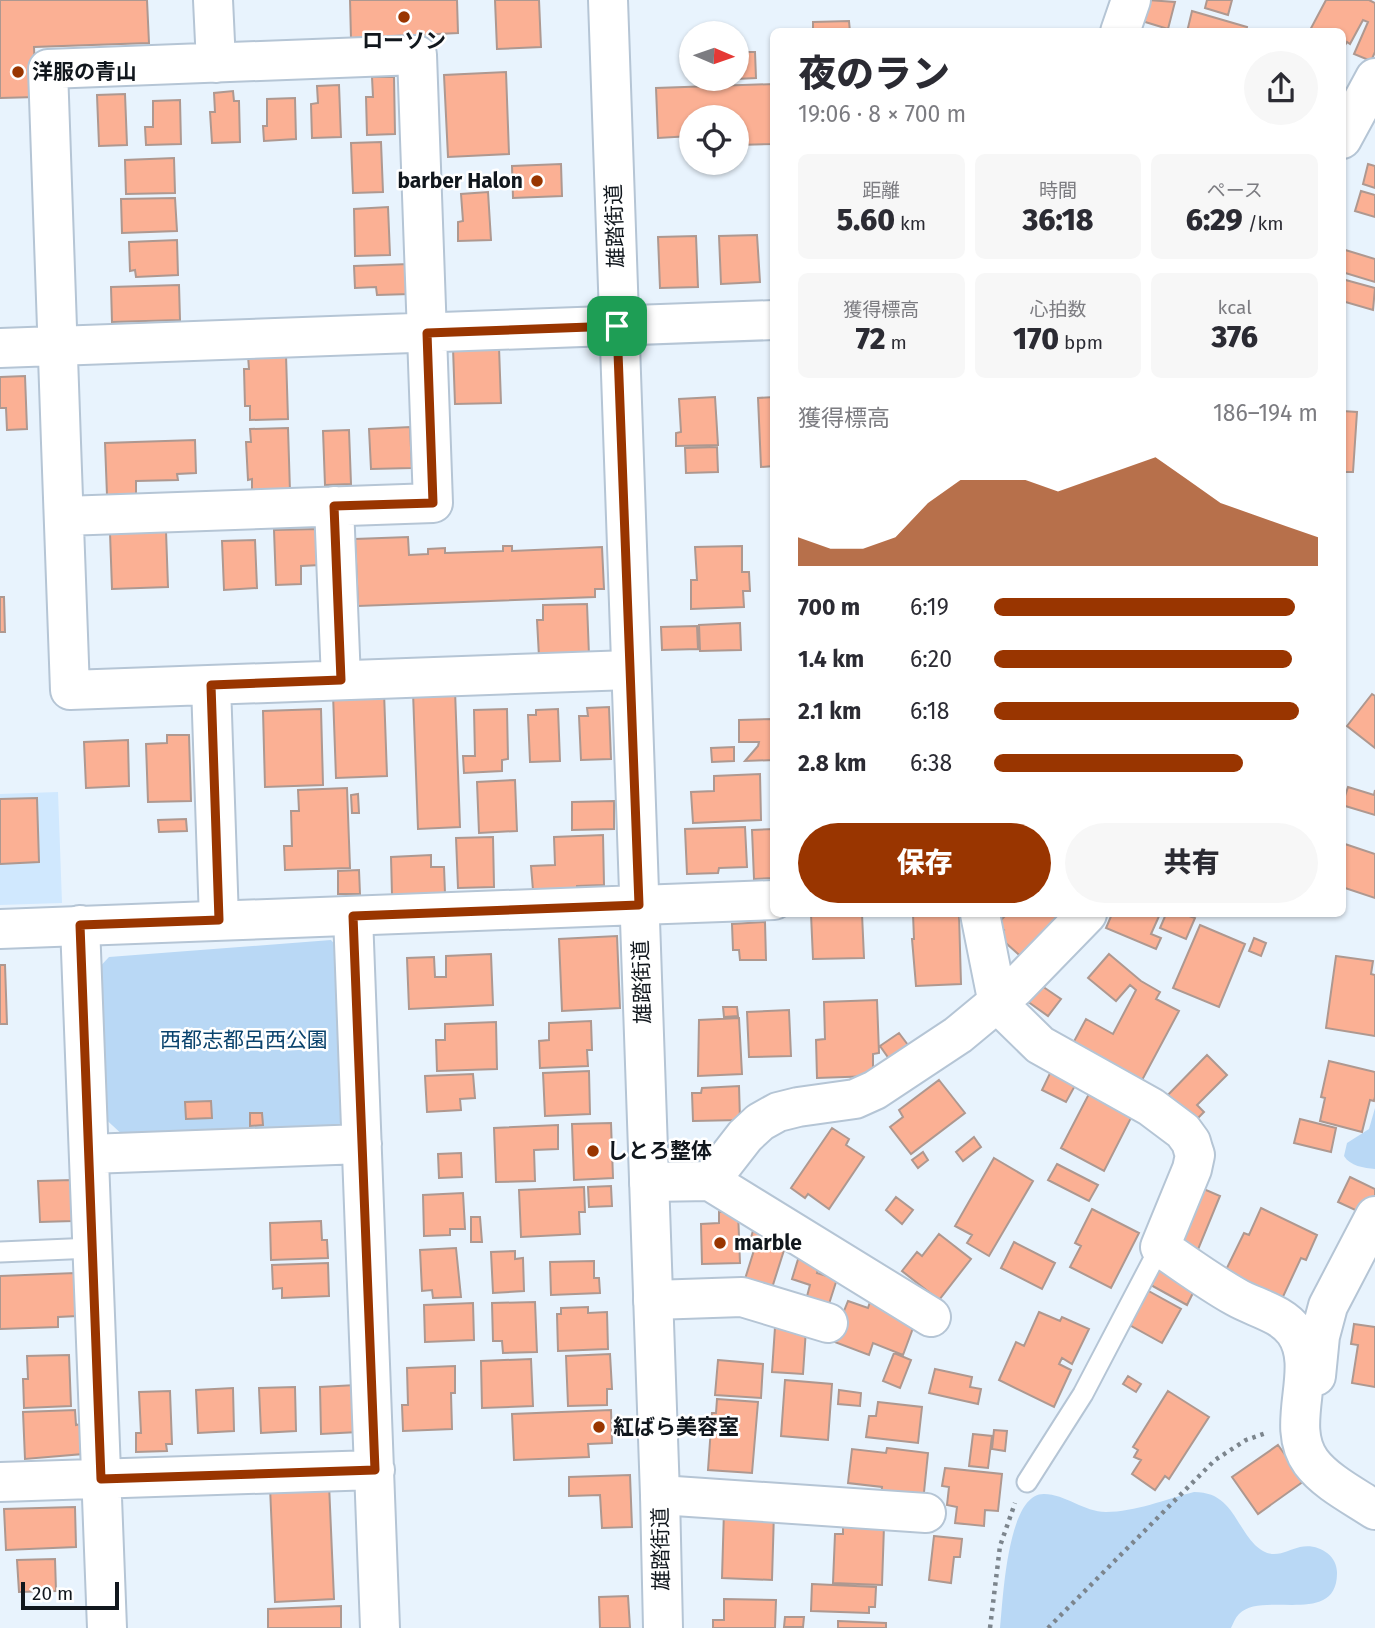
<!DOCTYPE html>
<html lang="ja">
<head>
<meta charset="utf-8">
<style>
  :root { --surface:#fff; --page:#f7f7f7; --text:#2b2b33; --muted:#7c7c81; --accent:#993500 }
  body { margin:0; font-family:"Fira Sans","Noto Sans JP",sans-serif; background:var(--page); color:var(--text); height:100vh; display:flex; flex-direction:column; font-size:26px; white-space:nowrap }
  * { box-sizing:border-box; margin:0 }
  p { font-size:23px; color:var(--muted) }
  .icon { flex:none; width:38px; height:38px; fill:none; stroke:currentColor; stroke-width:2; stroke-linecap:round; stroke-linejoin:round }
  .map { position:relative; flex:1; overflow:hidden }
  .drawer { position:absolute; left:770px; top:28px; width:576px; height:889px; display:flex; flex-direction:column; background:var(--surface); border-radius:10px; box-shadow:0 2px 5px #0004 }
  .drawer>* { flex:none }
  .needle { width:46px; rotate:92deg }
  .fabs { position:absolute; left:679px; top:21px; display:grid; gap:14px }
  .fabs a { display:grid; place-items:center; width:70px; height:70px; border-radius:50%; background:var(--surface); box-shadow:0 2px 5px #0004; font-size:35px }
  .scale { position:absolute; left:21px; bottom:18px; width:98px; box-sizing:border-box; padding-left:7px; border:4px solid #11171d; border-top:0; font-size:19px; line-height:24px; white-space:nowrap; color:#11171d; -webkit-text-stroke:5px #fff; paint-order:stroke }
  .pin { position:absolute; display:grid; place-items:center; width:60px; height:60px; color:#fff; margin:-30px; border-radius:14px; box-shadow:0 4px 10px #0006 }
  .round { display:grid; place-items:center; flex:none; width:74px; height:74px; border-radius:37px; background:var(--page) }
  .overview { display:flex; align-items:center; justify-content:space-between; height:119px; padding:0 28px }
  h1 { font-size:38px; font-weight:800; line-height:52px }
  .stats { display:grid; grid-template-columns:repeat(3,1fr); gap:10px; height:119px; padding:7px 28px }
  .stats div { display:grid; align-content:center; border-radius:10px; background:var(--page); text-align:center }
  .stats b { font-size:30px; font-weight:800 }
  .stats small { font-size:19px; font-weight:400 }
  .stats p { font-size:19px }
  .chart { height:196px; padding:14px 28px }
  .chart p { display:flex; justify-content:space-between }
  .chart svg { width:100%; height:126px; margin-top:7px; fill:var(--accent); opacity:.7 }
  .primary-button { display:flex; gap:14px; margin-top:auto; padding:14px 28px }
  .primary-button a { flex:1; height:80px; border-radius:42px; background:var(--accent); color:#fff; font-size:28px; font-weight:800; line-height:80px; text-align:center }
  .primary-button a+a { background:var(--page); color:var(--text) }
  ul { padding:0 28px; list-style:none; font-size:23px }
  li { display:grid; grid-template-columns:112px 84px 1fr; align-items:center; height:52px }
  li i { height:18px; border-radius:9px; background:var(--accent) }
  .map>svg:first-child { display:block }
  .built { fill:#d0e8fe }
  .green { fill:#b9d8f5 }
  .building { fill:#fbb094; stroke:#ae9890; stroke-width:2 }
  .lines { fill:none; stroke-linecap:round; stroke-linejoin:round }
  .service-casing { stroke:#b5c5d5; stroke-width:23 }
  .minor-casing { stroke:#b5c5d5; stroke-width:42 }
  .tertiary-casing { stroke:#b5c5d5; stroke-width:42 }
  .path { stroke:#7c858d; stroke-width:4.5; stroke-dasharray:3.5 5; stroke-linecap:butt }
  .service { stroke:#fff; stroke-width:19 }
  .minor { stroke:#fff; stroke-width:38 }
  .tertiary { stroke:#fff; stroke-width:38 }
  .route-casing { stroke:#fff; stroke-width:14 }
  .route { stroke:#993500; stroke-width:9 }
  .poi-dot { fill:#993500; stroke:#fff; stroke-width:2.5 }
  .labels { text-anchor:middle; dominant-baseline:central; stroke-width:5; stroke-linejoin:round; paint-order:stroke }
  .poi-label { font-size:21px; font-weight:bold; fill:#11171d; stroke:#fff; text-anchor:start }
  .street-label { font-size:21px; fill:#11171d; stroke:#fff }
  .park-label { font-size:21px; fill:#09426c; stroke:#fff }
</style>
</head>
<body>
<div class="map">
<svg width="1375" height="1628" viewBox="0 0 1375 1628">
  <rect width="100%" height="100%" fill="#e8f3fd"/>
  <!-- built -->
  <path class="built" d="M58 792 62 903 0 905V794Z"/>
  <!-- green -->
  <path class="green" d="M331 940 339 949 346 1117 335 1129 126 1138 99 1113 94 973 109 957Z
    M1375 1108V1169C1364 1168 1350 1166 1344 1156L1347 1143 1369 1129Z
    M1194 1492C1231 1492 1234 1523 1255 1545 1261 1550 1266 1554 1274 1554 1284 1554 1291 1549 1300 1547 1318 1543 1338 1555 1337 1574 1336 1627 1262 1590 1239 1614 1235 1618 1233 1624 1231 1628H1000C1003 1601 1007 1493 1044 1494 1065 1494 1084 1512 1106 1512 1135 1512 1166 1499 1194 1492Z"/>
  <!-- building -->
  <path class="building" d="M0 0H147L149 43 34 47 36 97 0 98Z
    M350 0H457L458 33 351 38Z
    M495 0H539L541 47 497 49Z
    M1148 0 1175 2 1168 29 1142 21Z
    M1207 0H1232L1228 15 1205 8Z
    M1326 0H1369L1375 3V52L1371 61 1354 54 1368 22 1363 20 1350 44 1347 42 1342 50V32H1309Z
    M1192 11 1247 27 1246 32H1187Z
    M849 21 850 32H813V22Z
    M737 52H755L756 78 737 79Z
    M506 72 509 154 448 157 444 75Z
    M372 77H394L395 134 367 135 366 97H373Z
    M774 84V144L737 145V117H691V136L658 138 656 88Z
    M339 85 341 137 312 138 311 104 318 103 317 86Z
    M233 91 234 101H239L240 142 212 143 210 112H215L214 93Z
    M125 94 127 145 99 146 97 95Z
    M295 98 296 139 264 141 263 126H267V99Z
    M180 100 181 144 146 145 145 127H153V101Z
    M381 142 383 192 353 193 351 143Z
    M174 158 175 193 126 194 125 160Z
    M561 164 562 196 513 198 512 166Z
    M1368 164 1375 166V188L1363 184Z
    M1361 191 1375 195V217L1355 211Z
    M488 192 491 240 458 241V222L463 221 461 194Z
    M175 198 177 231 122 233 121 199Z
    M388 207 390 255 355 256 354 209Z
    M757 235 760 282 721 284 719 236Z
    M696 236 698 287 660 288 658 237Z
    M177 240 178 275 136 277 135 270 130 271 129 242Z
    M1342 249 1375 259V282L1342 272Z
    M409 264 410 294 377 295 376 287 355 288 354 266Z
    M1342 279 1375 288 1373 310 1342 301Z
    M179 285 180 320 112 322 111 287Z
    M499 347 501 403 455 404 453 348Z
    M286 355 288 419 250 420V406H245L244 369H249L248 356Z
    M25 376 27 429 7 430 6 408H0V377Z
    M715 397 718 445 676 446V433L681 432 679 399Z
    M774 397V466L761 467 758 398Z
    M1342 411 1357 412 1353 472H1342Z
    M410 427 412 468 371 469 369 429Z
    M288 428 290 492 252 494V479L248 480 246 442H251L250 429Z
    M349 430 351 484 325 485 323 431Z
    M195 440 196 473 177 474 178 480 136 481V494L107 495 105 443Z
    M717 447 718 472 686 473 685 448Z
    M319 529 320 565 301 566V584L276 585 274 530Z
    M166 531 168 587 112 589 110 533Z
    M408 537 409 555 428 554V549L445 548V553L503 551V546H512V551L602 547 604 589H595V597L358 606 355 539Z
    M255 540 257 588 224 590 222 541Z
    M742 546V572H749L750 591H743L744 607 691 609V580H697L695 547Z
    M0 597H4L5 632H0Z
    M587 604 589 655 539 657 537 620H543V605Z
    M740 623 741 650 700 651 699 625Z
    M697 626 698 649 662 650 661 627Z
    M455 690 460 827 418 829 413 692Z
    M384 692 387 776 336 778 333 694Z
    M1372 694 1375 696V748L1347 726Z
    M609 707 611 759 581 760 579 716H588L587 708Z
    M321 709 323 785 265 787 263 711Z
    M507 709 508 759 502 760V771L464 773 463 756H475L474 710Z
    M558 709 560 761 530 762 528 715H536V710Z
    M774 719V760L745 761 758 746 759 742H739V720Z
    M167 735H189L191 801 148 802 146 744 167 743Z
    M128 740 129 786 86 788 84 742Z
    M734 747V761L712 762 711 748Z
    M760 774 761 820 693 823 691 792 714 791V776Z
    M515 780 517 831 479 833 477 782Z
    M1348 787 1374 795 1375 790V815L1342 805Z
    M347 788 350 868 285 870 284 846H292L291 811H299L298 790Z
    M358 794 359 813H352L351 795Z
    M37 798 39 862 0 864V799Z
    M614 801V829L572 830V802Z
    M186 819 187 831 159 832 158 820Z
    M745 827 747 867 719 868 718 873 687 874 685 829Z
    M774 829V878L754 879 752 830Z
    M603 835 604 885 577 886V889L533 890 531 866 555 865 554 837Z
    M493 837 494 887 458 888 456 838Z
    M1342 843 1375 854V898L1342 887Z
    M431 855V867H444L445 893 392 895 391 857Z
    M359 870 360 894H338V871Z
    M811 914H862L864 958 813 959Z
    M913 914H959L961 984 916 986 912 939H914Z
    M1007 914H1059L1065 919 1026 961 998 936 1004 930 997 924Z
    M1112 914H1160L1151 934 1161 938 1156 949 1106 928Z
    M1166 914H1183L1195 918 1186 939 1160 928Z
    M765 922 766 960H740L739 950H733L732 924Z
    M1200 925 1245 944 1219 1007 1173 988Z
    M617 936 620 1008 562 1011 559 939Z
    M1254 938 1266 943 1261 956 1249 951Z
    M491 954 493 1005 409 1009 407 958 434 957 435 977H446V956Z
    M1109 954 1141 981 1160 992 1156 999 1179 1011 1140 1084 1071 1047 1086 1019 1113 1034 1136 990 1130 985 1116 1001 1088 978Z
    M1336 956 1373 961 1371 974 1375 975V1036L1326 1028Z
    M0 965H5L7 1024H0Z
    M1039 984 1061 999 1048 1016 1027 1001Z
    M877 1000 879 1053 873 1054V1076L817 1078 816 1040 825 1039 824 1002Z
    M723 1007H737L738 1016 724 1017Z
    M789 1010 791 1056 749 1057 747 1012Z
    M739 1018 742 1074 698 1076 699 1020Z
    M591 1021 592 1050H587L588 1066 540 1068 539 1041 549 1040V1023Z
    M496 1022 497 1069 437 1071 436 1040H445V1024Z
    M899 1033 911 1049 892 1063 880 1046Z
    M1207 1055 1227 1075 1197 1105 1204 1112 1187 1129 1160 1103Z
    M1329 1061 1375 1072V1097L1374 1101 1370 1100 1362 1132 1320 1121 1325 1098 1321 1097Z
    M1052 1069 1077 1082 1066 1102 1042 1090Z
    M589 1071 590 1114 545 1116 543 1073Z
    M473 1074 475 1098 460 1099 461 1110 427 1112 425 1076Z
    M939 1080 965 1113 911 1154 890 1127 903 1117 899 1110Z
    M739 1086 740 1120 693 1121 692 1093H701L702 1088Z
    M1092 1088 1135 1110 1104 1171 1061 1148Z
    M211 1101 212 1118 186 1119 185 1102Z
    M250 1113H262L263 1125 250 1126Z
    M1300 1119 1336 1128 1331 1152 1294 1143Z
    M611 1123 613 1178 574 1180 572 1124Z
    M558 1125V1149L534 1150 535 1181 496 1182 494 1128Z
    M832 1128 849 1139 846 1145 864 1157 829 1209 808 1194 805 1198 791 1188Z
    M974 1137 981 1147 963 1161 956 1152Z
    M923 1152 928 1160 918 1168 912 1160Z
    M461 1153 462 1177 439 1178 438 1154Z
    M994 1158 1033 1181 989 1256 967 1243 972 1235 955 1226Z
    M1057 1164 1098 1185 1089 1201 1048 1180Z
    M1350 1177 1375 1189V1196L1366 1215 1338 1202Z
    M72 1180 73 1221 40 1222 38 1181Z
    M1192 1184 1220 1196 1197 1252 1169 1240Z
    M611 1186 612 1206 589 1207 588 1187Z
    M584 1187 585 1212H579L580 1234 521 1237 519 1190Z
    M463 1193 465 1229H450V1235L424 1236 423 1195Z
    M896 1197 913 1210 902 1224 886 1210Z
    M1261 1208 1317 1235 1306 1260 1301 1258 1281 1301 1224 1274 1244 1233 1249 1235Z
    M1092 1209 1139 1233 1111 1288 1070 1267 1081 1246 1075 1243Z
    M738 1211 740 1263 702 1264 701 1224 719 1223V1212Z
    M471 1217H480L482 1242H471Z
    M321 1221 322 1240H327L328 1258 271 1260 270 1223Z
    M754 1227 786 1244 771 1291 745 1279 755 1247 749 1245Z
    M939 1234 971 1259 939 1300 902 1271 917 1252 922 1256Z
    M1014 1242 1055 1263 1042 1289 1001 1268Z
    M456 1248 461 1297 433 1298 432 1290 422 1291 420 1250Z
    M515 1251V1259L523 1258 524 1291 493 1293 491 1252Z
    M799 1256 820 1263 817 1273 837 1279 828 1307 806 1300 810 1285 792 1279Z
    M1161 1260 1199 1281 1187 1305 1149 1284Z
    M594 1261V1278H599L600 1293 551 1295 550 1262Z
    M328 1263 329 1296 282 1298V1288L273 1289 272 1265Z
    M75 1273 77 1316 58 1317V1327L0 1329V1276Z
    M1145 1289 1181 1309 1162 1343 1126 1323Z
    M848 1301 868 1308 870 1302 916 1320 903 1355 873 1343 869 1355 832 1341Z
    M535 1302 537 1352 503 1353 502 1341H493L492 1303Z
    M473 1303 474 1340 425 1342 424 1305Z
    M588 1307V1313L607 1312 608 1349 558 1351 557 1314H561V1308Z
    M1039 1312 1060 1321 1062 1317 1089 1329 1072 1364 1062 1358 1059 1364 1071 1370 1054 1407 999 1380 1016 1342 1024 1346Z
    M1354 1324 1375 1327V1387L1352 1383 1358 1345 1351 1344Z
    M775 1327 806 1329 803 1374 772 1372Z
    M894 1353 911 1360 900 1388 883 1381Z
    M610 1354 612 1389H607V1405L568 1406 566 1356Z
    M69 1355 71 1406 24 1408 23 1379H28L27 1356Z
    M531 1359 533 1406 482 1408 481 1361Z
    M718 1360 763 1364 761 1398 715 1395Z
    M455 1366V1393H451L452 1429 403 1431 402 1405H408L407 1368Z
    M935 1369 972 1377 970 1387 981 1389 978 1404 929 1393Z
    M1128 1376 1141 1384 1136 1392 1123 1384Z
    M785 1380 832 1384 828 1440 781 1436Z
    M356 1385 358 1432 321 1434 320 1387Z
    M295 1387 296 1431 261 1433 259 1388Z
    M233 1388 234 1431 198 1433 196 1390Z
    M839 1390 861 1393 860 1406 838 1404Z
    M170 1391 172 1444H166L167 1451 136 1452V1433H141L139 1392Z
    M1168 1391 1209 1417 1169 1479 1165 1476 1155 1490 1132 1474 1141 1460 1134 1457 1138 1450 1133 1447Z
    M717 1399 758 1402 752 1473 708 1470 712 1413H716Z
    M878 1402 922 1407 918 1443 866 1437 869 1416H876Z
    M75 1410 76 1425 81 1424 83 1454 25 1459 23 1412Z
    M611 1410 612 1443 588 1444 589 1457 514 1460 512 1414Z
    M994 1430 1007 1431 1005 1451 992 1449Z
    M973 1434 992 1436 988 1468 969 1466Z
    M1278 1445 1304 1481 1258 1514 1232 1477Z
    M887 1448 928 1453 923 1502 881 1497 882 1487 848 1483 852 1449 886 1453Z
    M945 1468 1002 1474 998 1511 985 1510 984 1526 955 1523 957 1507 947 1505 949 1487 942 1486Z
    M630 1475 632 1527 602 1528 600 1495 569 1496V1477Z
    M329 1484 334 1599 275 1602 270 1487Z
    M75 1507 76 1547 6 1550 4 1509Z
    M724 1510 774 1512 772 1580 722 1578Z
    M843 1524 884 1526 882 1585 833 1583 835 1534H843Z
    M934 1536 962 1539 960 1557H954L951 1583 929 1580Z
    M55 1559 56 1591 19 1592 17 1560Z
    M812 1584 876 1587 875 1607H869V1613L811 1611Z
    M628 1596 630 1628H600L599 1597Z
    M724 1599 776 1600 775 1628H713V1620H724Z
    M341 1606V1628H268V1609Z
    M785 1617H804L803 1627H784Z
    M838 1621 886 1623V1628H838Z"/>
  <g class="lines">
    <!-- service casing -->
    <g class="service-casing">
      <path id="service" d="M0 1252 92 1248
        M1027 1482 1083 1394 1160 1247"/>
    </g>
    <!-- minor casing -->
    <g class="minor-casing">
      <path id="minor" d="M213 0 216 63
        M1120 32 1131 0
        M1342 139 1375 78
        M0 348 774 320
        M334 506 341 680
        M64 516 433 503 417 55 48 69C54 276 63 483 70 690L630 670
        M211 685 219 920
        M639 905 774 900
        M980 914 998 1004 1040 1045 1151 1107 1183 1131 1191 1142 1193 1149 1195 1155 1192 1169 1160 1247C1185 1264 1209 1282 1236 1297 1255 1308 1282 1313 1295 1332 1321 1369 1283 1424 1311 1462 1326 1482 1354 1496 1375 1510
        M353 916 380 1628
        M80 925 107 1628
        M89 1154 362 1144
        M710 1181 931 1317
        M649 1182 710 1181 745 1136 760 1122 778 1112 798 1107 855 1099 875 1090 958 1035 1016 987 1087 914
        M653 1300 742 1297 828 1323
        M1316 1376 1320 1336 1328 1306 1375 1216
        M0 1482 375 1470
        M660 1495 926 1513"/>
    </g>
    <!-- tertiary casing -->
    <g class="tertiary-casing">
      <path id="tertiary" d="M608 0 660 1495 663 1628
        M0 929 639 905"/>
    </g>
    <!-- path -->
    <path class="path" d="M990 1628 1000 1546 1015 1503
      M1048 1628 1215 1460 1246 1440 1266 1433"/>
    <!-- service -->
    <use href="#service" class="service"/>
    <!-- minor -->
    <use href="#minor" class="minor"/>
    <!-- tertiary -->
    <use href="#tertiary" class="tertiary"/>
  </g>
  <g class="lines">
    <!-- route casing -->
    <g class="route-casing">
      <path id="route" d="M617 326 639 905 353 916 375 1470 101 1479 80 925 219 920 211 685 341 680 334 506 433 503 427 333Z"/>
    </g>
    <!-- route -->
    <use href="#route" class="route"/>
  </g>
  <!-- markers -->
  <g class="poi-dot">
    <circle cx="404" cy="17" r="7"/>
    <circle cx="18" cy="72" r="7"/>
    <circle cx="537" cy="181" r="7"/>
    <circle cx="593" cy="1151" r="7"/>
    <circle cx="720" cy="1243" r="7"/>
    <circle cx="599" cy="1427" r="7"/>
  </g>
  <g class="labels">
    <!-- poi labels -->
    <g class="poi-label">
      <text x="404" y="41" text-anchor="middle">ローソン</text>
      <text x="32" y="72">洋服の青山</text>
      <text x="523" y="181" text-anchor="end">barber Halon</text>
      <text x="607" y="1151">しとろ整体</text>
      <text x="734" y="1243">marble</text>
      <text x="613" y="1427">紅ばら美容室</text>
    </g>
    <!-- street labels -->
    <g class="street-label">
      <text transform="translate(615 226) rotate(-92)">雄踏街道</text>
      <text transform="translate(642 982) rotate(-92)">雄踏街道</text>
      <text transform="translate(661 1549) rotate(-91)">雄踏街道</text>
    </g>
    <!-- park labels -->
    <g class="park-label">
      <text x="244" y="1040">西都志都呂西公園</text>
    </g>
  </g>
</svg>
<div class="fabs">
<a><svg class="needle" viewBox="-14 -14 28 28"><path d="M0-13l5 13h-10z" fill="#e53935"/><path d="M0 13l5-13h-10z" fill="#7c7c81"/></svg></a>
<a><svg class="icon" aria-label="locate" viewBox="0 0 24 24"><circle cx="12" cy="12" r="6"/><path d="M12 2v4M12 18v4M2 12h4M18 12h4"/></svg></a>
</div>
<div class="scale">20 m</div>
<div class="pin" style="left:617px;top:326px;background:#1e9e55"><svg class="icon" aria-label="arrive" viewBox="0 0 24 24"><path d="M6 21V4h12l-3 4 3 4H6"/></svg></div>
<section class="drawer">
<div class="overview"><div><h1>夜のラン</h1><p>19:06 · 8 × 700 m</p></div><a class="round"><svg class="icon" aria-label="share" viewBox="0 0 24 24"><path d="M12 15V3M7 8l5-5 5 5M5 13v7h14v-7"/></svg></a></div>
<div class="stats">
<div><p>距離</p><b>5.60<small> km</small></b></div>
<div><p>時間</p><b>36:18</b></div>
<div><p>ペース</p><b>6:29<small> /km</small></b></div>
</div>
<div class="stats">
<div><p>獲得標高</p><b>72<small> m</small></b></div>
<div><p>心拍数</p><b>170<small> bpm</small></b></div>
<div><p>kcal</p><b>376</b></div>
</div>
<div class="chart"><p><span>獲得標高</span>186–194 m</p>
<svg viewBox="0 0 160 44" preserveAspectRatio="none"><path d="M0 44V34L10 38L20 38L30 34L40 22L50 14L60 14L70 14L80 18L90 14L100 10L110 6L120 14L130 22L140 26L150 30L160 34V44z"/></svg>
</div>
<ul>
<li><b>700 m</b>6:19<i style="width:93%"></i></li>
<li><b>1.4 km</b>6:20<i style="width:92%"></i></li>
<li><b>2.1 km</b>6:18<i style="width:94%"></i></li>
<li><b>2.8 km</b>6:38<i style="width:77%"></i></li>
</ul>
<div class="primary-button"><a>保存</a><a>共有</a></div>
</section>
</div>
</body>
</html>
